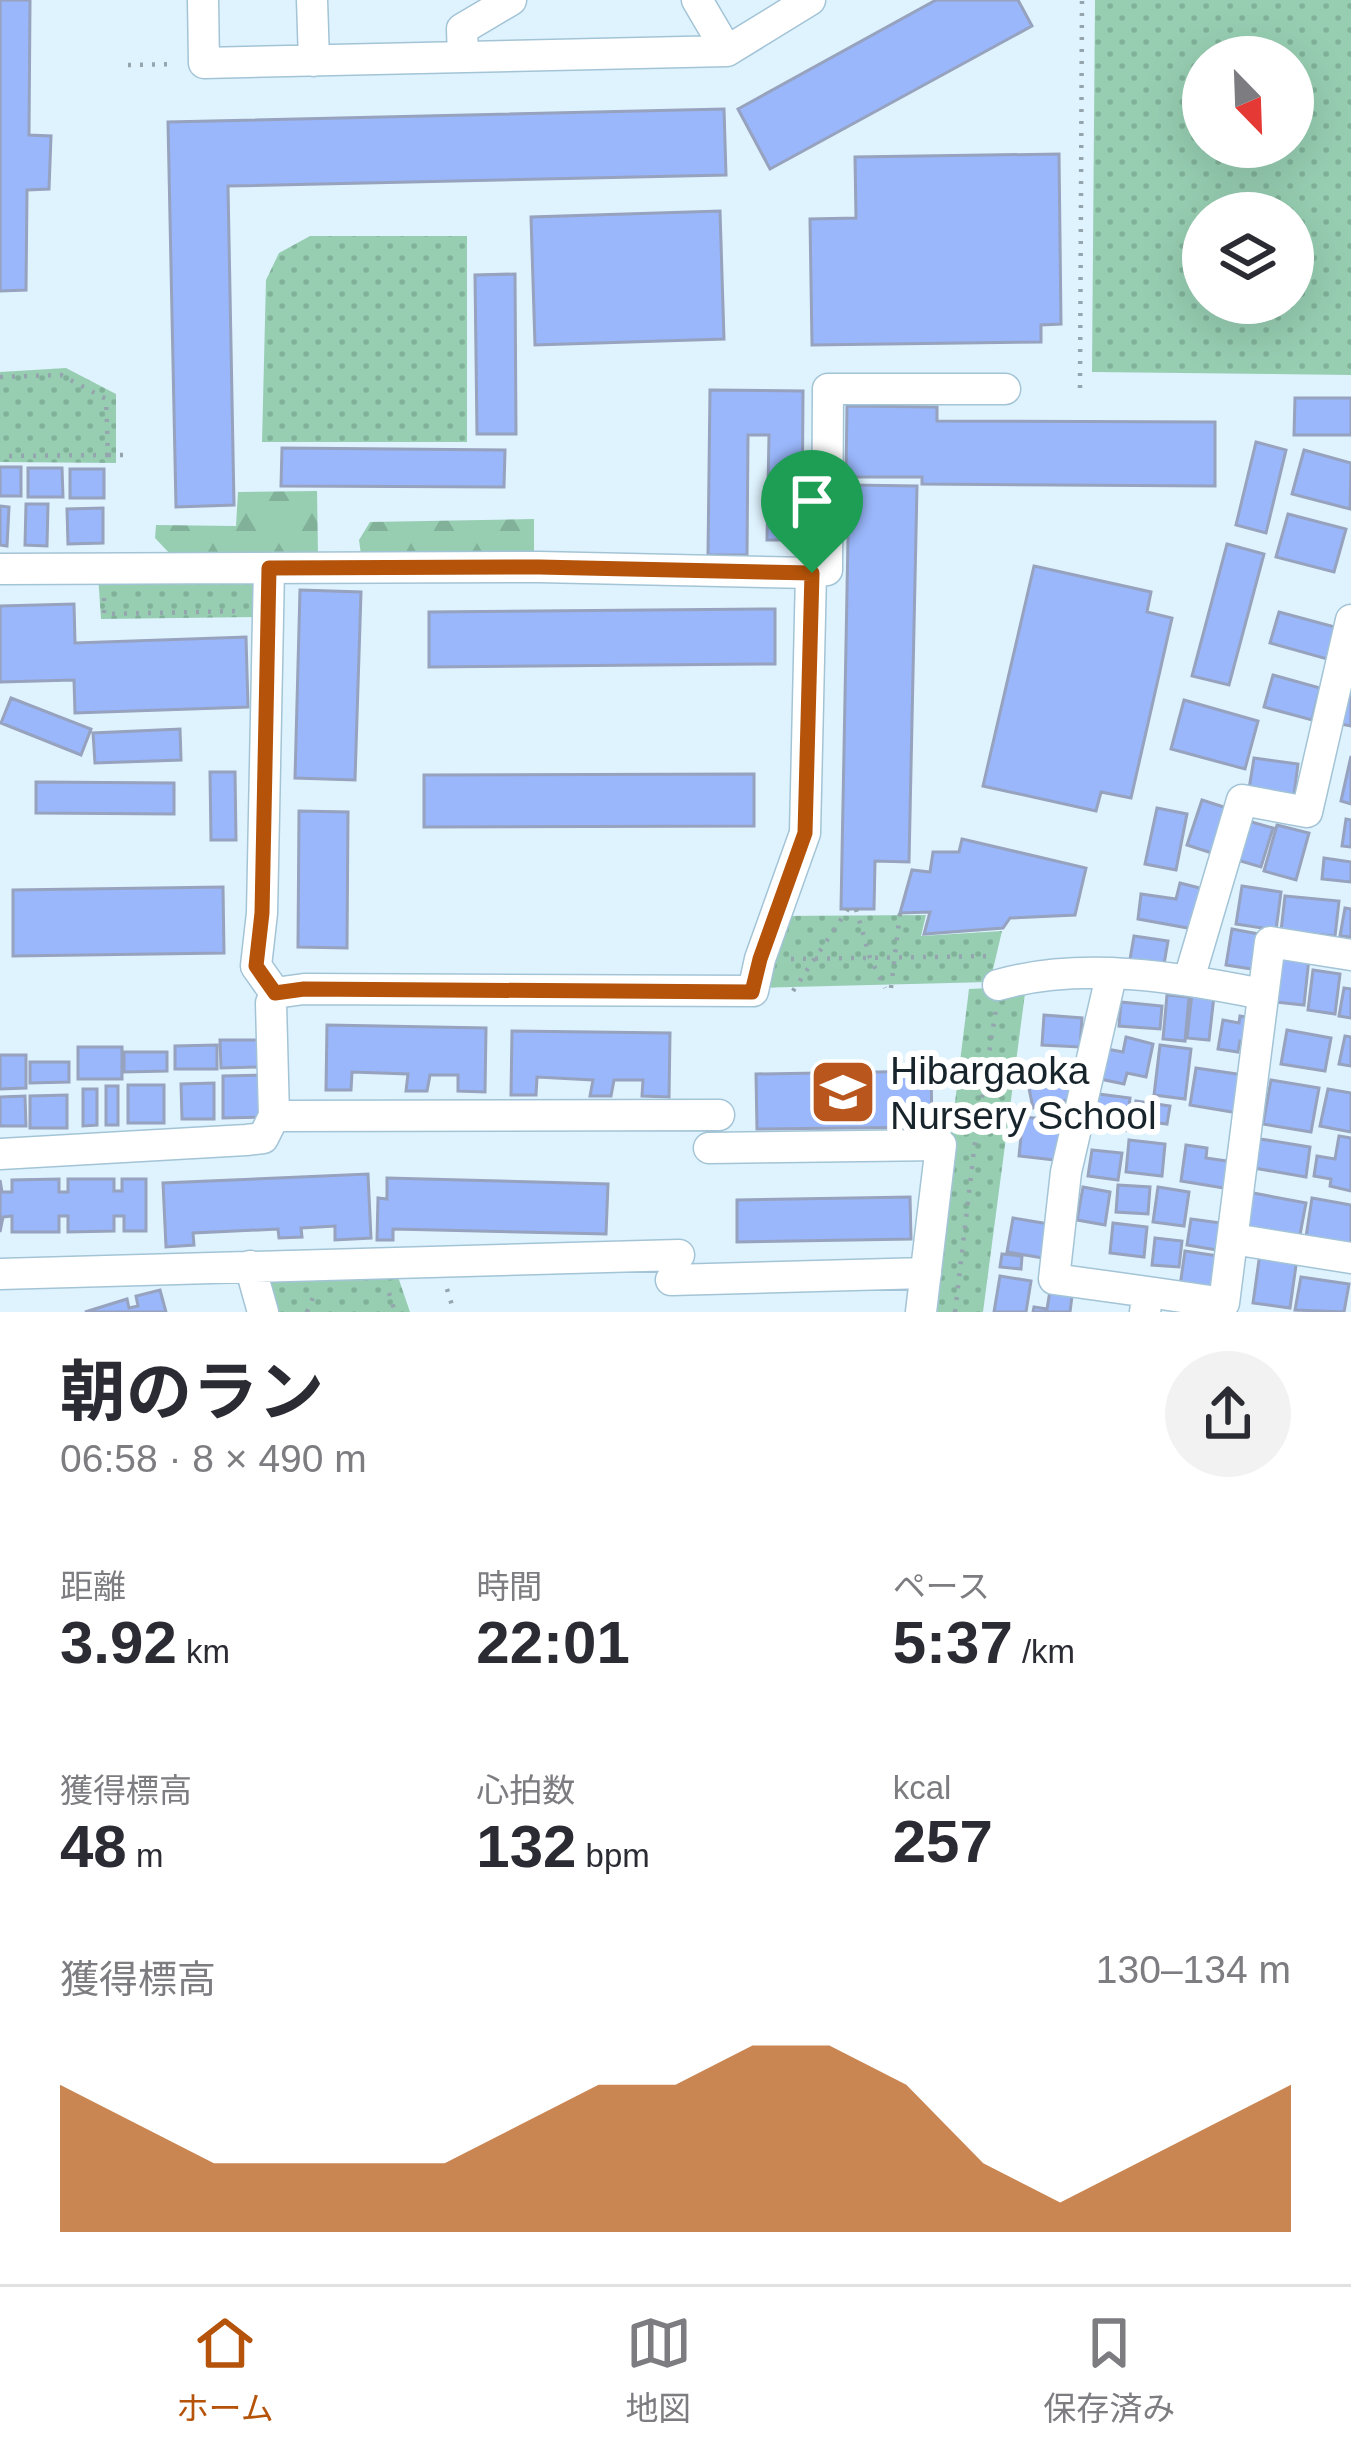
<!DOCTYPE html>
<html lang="ja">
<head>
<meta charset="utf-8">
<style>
  :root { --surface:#fff; --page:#f2f2f3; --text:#2b2b33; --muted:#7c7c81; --line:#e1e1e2; --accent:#b45309 }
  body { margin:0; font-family:Arial,"Noto Sans JP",sans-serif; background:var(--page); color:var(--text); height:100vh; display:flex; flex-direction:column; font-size:45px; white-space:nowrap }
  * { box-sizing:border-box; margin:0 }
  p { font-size:39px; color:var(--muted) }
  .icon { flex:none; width:66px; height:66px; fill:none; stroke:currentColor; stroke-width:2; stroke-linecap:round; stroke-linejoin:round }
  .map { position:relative; height:1312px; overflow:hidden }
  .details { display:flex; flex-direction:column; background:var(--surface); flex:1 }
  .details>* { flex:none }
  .needle { width:78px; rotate:157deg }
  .fabs { position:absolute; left:1182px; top:36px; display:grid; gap:24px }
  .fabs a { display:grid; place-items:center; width:132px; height:132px; border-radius:50%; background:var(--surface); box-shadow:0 12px 48px #0002; font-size:60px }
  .pin { position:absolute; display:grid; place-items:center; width:102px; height:102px; color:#fff; margin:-123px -51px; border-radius:50% 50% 50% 0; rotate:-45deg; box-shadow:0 0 12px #0007 }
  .pin .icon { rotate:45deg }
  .round { display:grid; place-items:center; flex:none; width:126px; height:126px; border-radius:63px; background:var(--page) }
  .headline { display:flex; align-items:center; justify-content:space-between; height:204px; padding:0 60px }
  h1 { font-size:66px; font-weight:700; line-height:90px }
  .figures { display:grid; grid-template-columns:repeat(3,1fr); gap:18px; height:204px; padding:12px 60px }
  .figures div { display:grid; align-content:center }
  .figures b { font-size:60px; font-weight:700 }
  .figures small { font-size:33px; font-weight:400 }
  .figures p { font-size:33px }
  .chart { height:336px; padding:24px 60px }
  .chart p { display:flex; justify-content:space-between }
  .chart svg { width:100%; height:216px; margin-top:12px; fill:var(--accent); opacity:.7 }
  .tabs { display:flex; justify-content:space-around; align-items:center; height:168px; border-top:3px solid var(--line); background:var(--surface); font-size:33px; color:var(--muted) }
  .tabs a { display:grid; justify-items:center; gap:6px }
  .tabs .selected { color:var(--accent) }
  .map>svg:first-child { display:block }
  .forest { fill:url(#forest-firs) }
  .park { fill:url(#park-dots); fill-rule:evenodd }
  .building { fill:#9ab7fb; stroke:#96a2be; stroke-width:3 }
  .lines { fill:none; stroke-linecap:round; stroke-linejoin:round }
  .minor-casing { stroke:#a3c4d6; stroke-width:33 }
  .path { stroke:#94a5ae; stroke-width:4.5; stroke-dasharray:3 9; stroke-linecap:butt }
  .minor { stroke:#fff; stroke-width:30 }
  .route-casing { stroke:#fff; stroke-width:24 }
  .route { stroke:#b45309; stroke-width:15 }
  .labels { text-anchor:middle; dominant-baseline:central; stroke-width:12; stroke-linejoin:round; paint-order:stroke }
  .poi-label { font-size:39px; fill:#17242b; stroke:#fff; text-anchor:start }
</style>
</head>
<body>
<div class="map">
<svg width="1351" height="1312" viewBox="0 0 1351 1312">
  <defs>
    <pattern id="forest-firs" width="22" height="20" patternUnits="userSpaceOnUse" patternTransform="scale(3)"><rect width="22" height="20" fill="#97ceb2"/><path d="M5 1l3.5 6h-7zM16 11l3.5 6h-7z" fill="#81b199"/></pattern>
    <pattern id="park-dots" width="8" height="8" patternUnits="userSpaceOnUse" patternTransform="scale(3)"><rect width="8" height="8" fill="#97ceb2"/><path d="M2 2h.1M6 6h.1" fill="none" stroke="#81b199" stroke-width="1.8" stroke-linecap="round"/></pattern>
  </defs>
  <rect width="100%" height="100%" fill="#dff3fe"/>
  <!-- forest -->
  <path class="forest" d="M317 491 318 555 172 556 155 538 156 525 236 526 238 492Z
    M534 519V562H362L359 540 370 522Z"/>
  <!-- park -->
  <path class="park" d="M1095 0H1351V375L1092 372ZM1293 57V147H1203V57ZM1293 213V303H1203V213Z
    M310 236H467V442H262L266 280 279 253Z
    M66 368 116 394V463L0 462V372Z
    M98 575H262V617L101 619Z
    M926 915 921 936 1002 931 990 982 753 988 778 916Z
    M1026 986 983 1312H929L969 989Z
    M395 1268 410 1312H271L260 1274Z"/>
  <!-- building -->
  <path class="building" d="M0 0H30L29 135 51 136 49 189 27 190 26 290 0 291Z
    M936 0H1018L1032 26 770 169 738 109Z
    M724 109 726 175 228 186 234 505 176 507 168 122Z
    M1059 154 1061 324 1041 325V342L812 345 810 219 856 218 855 157Z
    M720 211 724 339 535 345 531 217Z
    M515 274 516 434H477L475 275Z
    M710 390 803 391 802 540H767L769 435H748L747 555H708Z
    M1295 398H1351V435H1294Z
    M847 406 937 407V421L1215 422V486L922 484V477H846Z
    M1256 442 1286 450 1266 533 1236 525Z
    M282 448 505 450 504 487 281 486Z
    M1304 450 1351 463 1350 509 1292 494Z
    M0 467H21V496H0Z
    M28 468H62L63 497H28Z
    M70 469H104V498H70Z
    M849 485 917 486 909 862 875 861 874 909H841Z
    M26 504H48L47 546 25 545Z
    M0 506 9 507 7 546 0 545Z
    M103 508V543L68 544 67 509Z
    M1288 514 1346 529 1334 572 1276 557Z
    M1227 544 1264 554 1229 685 1192 676Z
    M1034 566 1151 592 1147 612 1172 618 1131 798 1101 792 1096 811 983 786Z
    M300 590 361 592 355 780 295 778Z
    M74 604 75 643 246 637 248 707 75 713 74 680 0 682V606Z
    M775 609V664L429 667V612Z
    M1279 612 1335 627 1327 659 1270 643Z
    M1273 675 1320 688 1312 720 1264 707Z
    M1343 688 1351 690V726L1336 723Z
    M11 698 91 729 81 755 1 723Z
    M1184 700 1258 721 1245 769 1171 749Z
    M180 729 181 760 95 763 93 733Z
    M1351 756V804L1341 801Z
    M1254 758 1298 764 1294 795 1249 789Z
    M210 772H235L236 840H211Z
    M754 774V826L424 827V775Z
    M36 782 174 783V814L36 813Z
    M1202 800 1230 809 1215 854 1187 845Z
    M1157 808 1187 814 1176 870 1145 864Z
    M299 811 348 812 347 948 298 947Z
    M1346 819 1351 820V847L1342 846Z
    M1248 821 1273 828 1261 867 1237 860Z
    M1277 825 1309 833 1296 880 1264 871Z
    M962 839 1086 868 1075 915 1010 918 1003 928 924 934 930 912 900 913 912 870 930 872 933 852H959Z
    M1324 858 1351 862V882L1322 879Z
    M1180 883 1204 889 1193 929 1138 919 1141 894 1176 899Z
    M1242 886 1281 892 1276 930 1236 924Z
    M223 887 224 953 13 956V890Z
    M1285 896 1339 901 1335 936 1281 931Z
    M1345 908 1351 909V937L1340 936Z
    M1232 929 1264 935 1258 970 1226 965Z
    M1134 936 1168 941 1163 970 1129 965Z
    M1281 955 1309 958 1304 1005 1275 1002Z
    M1313 970 1340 974 1335 1014 1308 1010Z
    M1344 988 1351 989V1018L1339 1016Z
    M1192 993 1214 996 1209 1040 1187 1038Z
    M1167 995 1189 997 1185 1041 1163 1039Z
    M1121 1002 1162 1006 1160 1029 1119 1026Z
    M1044 1015 1082 1018 1080 1047 1042 1045Z
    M1240 1016 1257 1019 1254 1043 1240 1041 1238 1052 1218 1049 1223 1020 1239 1023Z
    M327 1025 486 1028 485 1092 458 1091V1075H430L427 1091H406L408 1074 352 1072 351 1090H326Z
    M1287 1030 1331 1038 1325 1071 1281 1064Z
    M512 1031 670 1033 669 1097 642 1096 643 1080H614L611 1096H590L593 1080 537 1077 536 1095H511Z
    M1345 1036 1351 1037V1066L1339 1064Z
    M1126 1037 1153 1044 1146 1077 1127 1073 1124 1084 1100 1079 1107 1049 1123 1052Z
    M220 1040H260V1067L221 1068Z
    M217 1045V1069H175V1046Z
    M1160 1045 1191 1049 1185 1099 1154 1095Z
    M78 1047H122V1079H78Z
    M124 1052H167V1071L124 1072Z
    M0 1055H26V1088L0 1089Z
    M30 1062H69V1082L30 1083Z
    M1070 1064 1077 1098 1033 1108 1026 1074Z
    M1196 1068 1244 1075 1238 1113 1190 1105Z
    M931 1071 932 1127 757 1129 756 1074Z
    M263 1075V1117L223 1118V1076Z
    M1271 1080 1319 1088 1311 1132 1263 1124Z
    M214 1083V1119H182L181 1084Z
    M128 1085H164V1123H128Z
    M106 1086H118V1125H106Z
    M83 1089H97V1125L83 1126Z
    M1328 1089 1351 1093V1132L1320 1126Z
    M1091 1093 1130 1098 1126 1130 1087 1126Z
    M67 1095V1128H30V1096Z
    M25 1096 26 1126H0V1097Z
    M1136 1101 1170 1106 1167 1124 1133 1120Z
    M1023 1117 1068 1121 1064 1161 1019 1156Z
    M1339 1136 1351 1138V1191L1330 1186 1331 1179 1314 1176 1317 1156 1335 1159Z
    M1254 1138 1310 1147 1306 1177 1248 1167Z
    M1129 1140 1165 1144 1162 1176 1126 1172Z
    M1186 1145 1207 1148 1206 1158 1234 1162 1230 1189 1181 1181Z
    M1092 1150 1122 1153 1118 1180 1088 1176Z
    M368 1174 371 1238 335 1240V1226L301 1228 302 1237 279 1238 278 1229 193 1233 194 1245 166 1247 163 1183Z
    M387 1178 608 1184 606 1234 393 1229V1240H377L378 1198 387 1199Z
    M59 1179V1192H68V1179H114V1191H122V1179H146V1231H124V1216H114V1231L68 1232V1216H59V1232H12V1216L3 1217 0 1232V1180L2 1192H12V1180Z
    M1118 1185 1150 1187 1148 1214 1116 1212Z
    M1083 1187 1110 1192 1105 1225 1077 1220Z
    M1158 1187 1189 1192 1184 1226 1153 1222Z
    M1248 1192 1306 1203 1299 1240 1241 1230Z
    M910 1197 911 1239 737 1242V1200Z
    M1312 1198 1351 1205V1245L1306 1237Z
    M1013 1218 1049 1224 1043 1258 1007 1252Z
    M1191 1219 1228 1224 1223 1251 1187 1245Z
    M1113 1223 1147 1227 1144 1257 1110 1253Z
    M1155 1238 1182 1241 1179 1267 1152 1265Z
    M1185 1251 1225 1257 1219 1292 1180 1286Z
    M1260 1253 1297 1258 1290 1308 1253 1303Z
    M1002 1254 1022 1256 1021 1269 1000 1267Z
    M1000 1276 1031 1281 1026 1312H994Z
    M1301 1277 1349 1284 1344 1312 1295 1310Z
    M1051 1285 1073 1288 1070 1312H1033L1034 1307 1047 1309Z
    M160 1290 166 1312H85L127 1299 129 1308 138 1306 136 1296Z"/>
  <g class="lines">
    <!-- minor casing -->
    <g class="minor-casing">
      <path id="minor" d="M203 0 204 63 727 51 810 0
        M312 0 314 61
        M697 0 727 51
        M463 57 462 29 511 0
        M0 569 539 567 811 573 827 570 828 389H1005
        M1111 976 1066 1172 1054 1279 1148 1292
        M1189 979 1242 800 1307 812 1351 620
        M998 985C1082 961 1178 977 1262 994
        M275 993 304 989 753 991 760 959 805 833 811 573
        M274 1116 719 1115
        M709 1148 941 1145 921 1312
        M0 1154 246 1140 263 1138 274 1116 271 1003 275 993 256 966 262 913 269 568
        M1233 1239 1351 1258
        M250 1266 263 1312
        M0 1274 679 1255
        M671 1280 926 1273
        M1145 1312 1148 1292 1224 1303 1270 942 1351 955"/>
    </g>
    <!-- path -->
    <path class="path" d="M128 65 174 64
      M0 377 61 375 106 399 108 455 0 456
      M1080 388 1082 0
      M108 455H127
      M104 598V614L239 611
      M856 909 870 958 885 988
      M791 959 995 956
      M891 988 900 913
      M793 991 848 909
      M447 1289 454 1312
      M389 1293 395 1312
      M307 1312 314 1295
      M955 1312 975 1142 996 1009"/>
    <!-- minor -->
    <use href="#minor" class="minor"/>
  </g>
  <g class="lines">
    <!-- route casing -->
    <g class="route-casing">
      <path id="route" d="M539 567 812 573 805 833 760 959 752 992 304 989 275 993 256 966 262 913 269 568Z"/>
    </g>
    <!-- route -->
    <use href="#route" class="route"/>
  </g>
  <!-- icons -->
  <defs>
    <g id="school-square" transform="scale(3.45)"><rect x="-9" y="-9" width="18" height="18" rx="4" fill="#b9561e" stroke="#fff"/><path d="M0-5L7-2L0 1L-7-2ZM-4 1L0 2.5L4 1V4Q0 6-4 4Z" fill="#fff"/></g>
  </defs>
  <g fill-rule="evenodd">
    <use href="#school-square" x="843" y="1092"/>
  </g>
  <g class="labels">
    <!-- poi labels -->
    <g class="poi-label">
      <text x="890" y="1070">Hibargaoka<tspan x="890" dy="45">Nursery School</tspan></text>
    </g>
  </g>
</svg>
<div class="fabs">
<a><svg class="needle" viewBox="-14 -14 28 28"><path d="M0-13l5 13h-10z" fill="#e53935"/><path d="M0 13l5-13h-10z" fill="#7c7c81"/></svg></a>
<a><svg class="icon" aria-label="layers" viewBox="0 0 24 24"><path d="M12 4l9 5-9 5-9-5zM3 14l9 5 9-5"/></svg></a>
</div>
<div class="pin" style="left:812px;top:573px;background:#1e9e55"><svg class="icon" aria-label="arrive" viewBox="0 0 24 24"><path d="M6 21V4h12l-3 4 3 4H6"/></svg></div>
</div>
<section class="details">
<div class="headline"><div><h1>朝のラン</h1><p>06:58 · 8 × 490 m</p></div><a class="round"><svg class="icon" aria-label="share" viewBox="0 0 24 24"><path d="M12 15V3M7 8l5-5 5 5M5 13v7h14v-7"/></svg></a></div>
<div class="figures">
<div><p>距離</p><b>3.92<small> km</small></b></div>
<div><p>時間</p><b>22:01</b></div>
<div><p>ペース</p><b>5:37<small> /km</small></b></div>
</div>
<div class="figures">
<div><p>獲得標高</p><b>48<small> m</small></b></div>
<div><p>心拍数</p><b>132<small> bpm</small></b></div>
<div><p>kcal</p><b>257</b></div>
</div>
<div class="chart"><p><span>獲得標高</span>130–134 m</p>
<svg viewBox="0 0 160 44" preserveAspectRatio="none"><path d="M0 44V14L10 22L20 30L30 30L40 30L50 30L60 22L70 14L80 14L90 6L100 6L110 14L120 30L130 38L140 30L150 22L160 14V44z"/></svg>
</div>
</section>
<nav class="tabs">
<a class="selected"><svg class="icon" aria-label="home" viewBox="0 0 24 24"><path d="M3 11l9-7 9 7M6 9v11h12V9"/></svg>ホーム</a>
<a><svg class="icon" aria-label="map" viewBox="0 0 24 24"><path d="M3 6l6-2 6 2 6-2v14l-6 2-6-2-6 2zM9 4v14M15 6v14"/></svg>地図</a>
<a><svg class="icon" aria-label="saved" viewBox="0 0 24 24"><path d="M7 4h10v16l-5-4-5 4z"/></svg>保存済み</a>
</nav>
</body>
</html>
